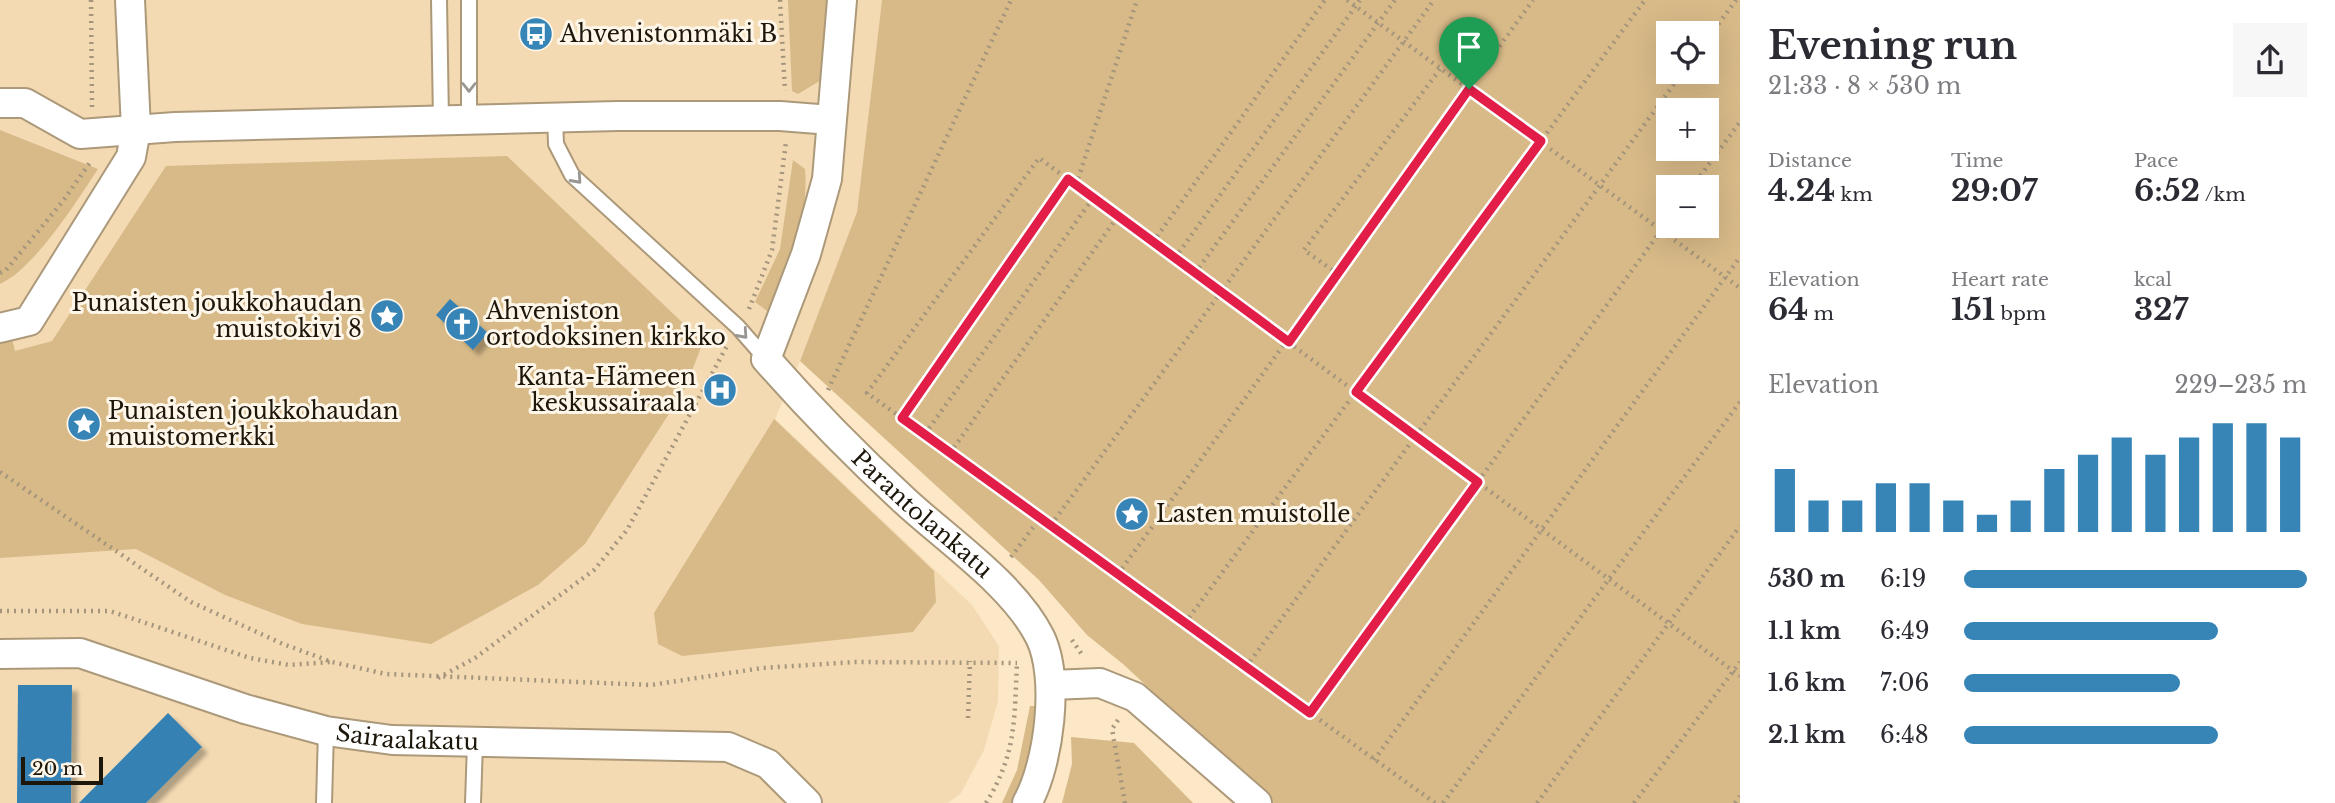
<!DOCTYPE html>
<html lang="en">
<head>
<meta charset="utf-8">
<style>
  :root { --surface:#fff; --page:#f7f7f7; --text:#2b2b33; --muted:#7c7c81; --accent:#3784b7 }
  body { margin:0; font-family:"Libre Baskerville",serif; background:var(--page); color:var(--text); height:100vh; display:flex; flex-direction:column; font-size:26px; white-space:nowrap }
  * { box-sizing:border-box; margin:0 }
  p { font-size:23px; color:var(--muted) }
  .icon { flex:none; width:38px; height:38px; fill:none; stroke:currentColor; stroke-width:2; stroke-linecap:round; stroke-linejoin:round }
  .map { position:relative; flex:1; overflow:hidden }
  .drawer { display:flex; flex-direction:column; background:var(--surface); width:595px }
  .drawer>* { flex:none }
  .tools { position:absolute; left:1656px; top:21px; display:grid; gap:14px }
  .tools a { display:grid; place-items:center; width:63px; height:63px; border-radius:0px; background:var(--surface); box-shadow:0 7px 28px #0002; font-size:35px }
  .scale { position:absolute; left:21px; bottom:18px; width:82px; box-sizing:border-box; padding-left:7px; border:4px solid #1d160a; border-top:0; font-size:19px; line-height:24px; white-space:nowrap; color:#1d160a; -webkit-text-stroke:5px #fef6e9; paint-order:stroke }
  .pin { position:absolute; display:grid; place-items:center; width:60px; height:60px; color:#fff; margin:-72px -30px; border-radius:50% 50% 50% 0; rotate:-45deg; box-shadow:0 0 7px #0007 }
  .pin .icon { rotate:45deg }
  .round { display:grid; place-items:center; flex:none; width:74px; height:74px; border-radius:0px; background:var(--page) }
  .summary { display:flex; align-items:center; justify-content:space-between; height:119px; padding:0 28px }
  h1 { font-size:38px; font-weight:700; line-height:52px }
  .stats { display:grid; grid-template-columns:repeat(3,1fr); gap:10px; height:119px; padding:7px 28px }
  .stats div { display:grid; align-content:center }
  .stats b { font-size:30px; font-weight:700 }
  .stats small { font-size:19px; font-weight:400 }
  .stats p { font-size:19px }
  .chart { height:196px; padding:14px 28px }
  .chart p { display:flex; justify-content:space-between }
  .chart svg { width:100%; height:126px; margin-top:7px; stroke:var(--accent); stroke-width:6 }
  ul { padding:0 28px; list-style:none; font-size:23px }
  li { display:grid; grid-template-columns:112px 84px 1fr; align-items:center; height:52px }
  li i { height:18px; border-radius:9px; background:var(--accent) }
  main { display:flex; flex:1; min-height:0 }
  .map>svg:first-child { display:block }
  .built { fill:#f3dab3 }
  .green { fill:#d8ba88; fill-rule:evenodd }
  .building { fill:#3481b3; filter:url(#shadow) }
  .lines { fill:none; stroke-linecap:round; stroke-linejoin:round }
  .service-casing { stroke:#ac997a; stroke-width:18 }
  .minor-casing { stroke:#ac997a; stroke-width:32 }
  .path { stroke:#a5957c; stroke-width:4.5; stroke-dasharray:2 5; stroke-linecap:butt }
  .service { stroke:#fff; stroke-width:14 }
  .minor { stroke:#fff; stroke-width:28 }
  .oneway { stroke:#999691 }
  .route-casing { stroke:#fff; stroke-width:14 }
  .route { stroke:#e11d48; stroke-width:9 }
  .labels { text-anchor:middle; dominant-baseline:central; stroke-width:6; stroke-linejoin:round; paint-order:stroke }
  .poi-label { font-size:23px; fill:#1d160a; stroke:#fef6e9; text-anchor:start }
  .street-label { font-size:23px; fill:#1d160a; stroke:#fef6e9 }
</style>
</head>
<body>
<main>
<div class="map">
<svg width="1740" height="803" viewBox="0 0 1740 803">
  <defs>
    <filter id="shadow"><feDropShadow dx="6" dy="6" stdDeviation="2" flood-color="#0004"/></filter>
  </defs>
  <rect width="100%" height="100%" fill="#fce7c6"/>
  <!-- built -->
  <path class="built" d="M0 0H882L857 212 800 361 775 419 972 605 999 646 998 701 984 750 961 793 948 803H0Z"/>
  <!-- green -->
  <path class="green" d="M788 0H831L823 79 798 94 792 91Z
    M882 0H1740V803H1273L1123 664 1087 635 1039 580 800 361 857 212ZM1668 33H1706V72H1668ZM1668 110H1706V149H1668ZM1668 187H1706V226H1668Z
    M0 130 98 169C77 201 34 269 0 284Z
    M507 156 703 342 685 389 585 544 538 585 431 644 302 624 225 595 136 549 0 558V338L11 335 15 351 52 341 166 166Z
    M793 160 805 169C809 222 789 265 770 313L755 302 780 249Z
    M774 419 934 571 936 602 913 632 682 656 658 644 654 613Z
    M1030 706H1039L1032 763 1015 803H1002L1017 770Z
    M1071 737 1134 743 1193 803H1062L1072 764Z"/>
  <!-- building -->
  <path class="building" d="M450 299 488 333 473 350 436 315Z
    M18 685H72L71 803H17Z
    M168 713 202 747 146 803H79Z"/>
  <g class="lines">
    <!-- service casing -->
    <g class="service-casing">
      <path id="service" d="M439 0 441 120
        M555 117 556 144 572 175 738 327 766 359
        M469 120V0
        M324 803 326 731
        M473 803 475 743"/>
    </g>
    <!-- minor casing -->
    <g class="minor-casing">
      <g id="minor">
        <path id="s1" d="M842 0 827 179 806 254 766 359C810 409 856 456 905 501 947 540 1014 585 1040 637 1060 678 1049 764 1027 803"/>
        <path d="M0 103H25L80 134 175 127 618 116H780L831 120"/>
        <path d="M0 328 29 321 131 157 136 129 130 0"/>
        <path id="s2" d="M0 654 80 653 245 709 326 731 392 740 728 747 768 764 807 803"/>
        <path d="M1051 685 1100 683 1135 697 1257 803"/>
      </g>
    </g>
    <!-- path -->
    <path class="path" d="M91 0 92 107
      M780 0 785 91
      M1347 0 1740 288
      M1706 41 1736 0
      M1076 185 1137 0
      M1692 187 1740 122
      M1153 242 1325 0
      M1175 258 1360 0
      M0 273 6 270 63 201 91 161
      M1195 273 1395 0
      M1338 274 1304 250 1441 68
      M749 309 772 250 786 142
      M828 390 1011 0
      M902 418 1068 179
      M925 434 1093 198
      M950 453 1118 216
      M0 472 191 602 283 644 332 662 386 674 651 685 762 668 855 662 1017 663
      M1051 525 1434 0
      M1011 557 1040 518
      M1118 574 1533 0
      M0 611H110L250 658 289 665 330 662
      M1185 623 1645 0
      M1072 640 1083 656
      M1246 667 1683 72
      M438 678 475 658 594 570 627 530 728 344
      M1309 713 1668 221
      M968 718 970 661
      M1118 720 1112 729 1125 803
      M1374 760 1740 257
      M986 803C1017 753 1014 719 1017 663
      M1435 803 867 393 1039 158 1740 676
      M1443 803 1740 402
      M1537 803 1740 526
      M1634 803 1740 662
      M1735 803 1740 796"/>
    <!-- service -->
    <use href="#service" class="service"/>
    <!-- minor -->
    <use href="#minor" class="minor"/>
  </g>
  <!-- one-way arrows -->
  <defs><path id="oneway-chevron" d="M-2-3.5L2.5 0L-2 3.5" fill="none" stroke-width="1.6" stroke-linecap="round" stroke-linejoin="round" transform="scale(1.75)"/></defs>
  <g class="oneway">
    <use href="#oneway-chevron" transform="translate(469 87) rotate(90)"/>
    <use href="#oneway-chevron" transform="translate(577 179) rotate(48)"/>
    <use href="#oneway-chevron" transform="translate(743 334) rotate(48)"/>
  </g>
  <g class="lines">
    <!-- route casing -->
    <g class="route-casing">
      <path id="route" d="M1469 89 1541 141 1356 392 1478 482 1310 713 902 418 1068 179 1289 342Z"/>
    </g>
    <!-- route -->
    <use href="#route" class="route"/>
  </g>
  <!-- icons -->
  <defs>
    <g id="bus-disc" transform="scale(1.75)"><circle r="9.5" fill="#3784b7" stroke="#fef6e9"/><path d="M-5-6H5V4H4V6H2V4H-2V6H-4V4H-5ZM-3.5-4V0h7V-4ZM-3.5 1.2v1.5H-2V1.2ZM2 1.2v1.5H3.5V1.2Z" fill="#fff"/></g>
    <g id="sight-disc" transform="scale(1.75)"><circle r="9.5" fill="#3784b7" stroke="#fef6e9"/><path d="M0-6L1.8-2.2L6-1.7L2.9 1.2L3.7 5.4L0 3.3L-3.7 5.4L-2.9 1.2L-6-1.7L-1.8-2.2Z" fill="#fff"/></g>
    <g id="church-disc" transform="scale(1.75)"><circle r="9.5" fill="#3784b7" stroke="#fef6e9"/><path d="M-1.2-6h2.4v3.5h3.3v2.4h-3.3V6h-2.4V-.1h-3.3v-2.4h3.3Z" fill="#fff"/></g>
    <g id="hospital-disc" transform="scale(1.75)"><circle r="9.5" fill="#3784b7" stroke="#fef6e9"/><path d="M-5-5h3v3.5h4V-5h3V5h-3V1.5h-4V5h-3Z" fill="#fff"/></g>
  </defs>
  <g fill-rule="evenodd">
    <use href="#bus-disc" x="536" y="34"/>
    <use href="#sight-disc" x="387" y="316"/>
    <use href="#church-disc" x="462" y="324"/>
    <use href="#hospital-disc" x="720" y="390"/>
    <use href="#sight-disc" x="84" y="424"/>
    <use href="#sight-disc" x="1132" y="514"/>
  </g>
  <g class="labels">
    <!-- poi labels -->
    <g class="poi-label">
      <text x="560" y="34">Ahvenistonmäki B</text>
      <text x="362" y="303" text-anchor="end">Punaisten joukkohaudan<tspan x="362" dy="26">muistokivi 8</tspan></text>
      <text x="486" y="311">Ahveniston<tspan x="486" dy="26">ortodoksinen kirkko</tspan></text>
      <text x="696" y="377" text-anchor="end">Kanta-Hämeen<tspan x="696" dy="26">keskussairaala</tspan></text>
      <text x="108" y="411">Punaisten joukkohaudan<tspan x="108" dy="26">muistomerkki</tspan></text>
      <text x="1156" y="514">Lasten muistolle</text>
    </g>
    <!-- street labels -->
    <g class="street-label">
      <text stroke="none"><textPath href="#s1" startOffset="590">Parantolankatu</textPath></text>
      <text stroke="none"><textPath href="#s2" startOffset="420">Sairaalakatu</textPath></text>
    </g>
  </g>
</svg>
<div class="tools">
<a><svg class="icon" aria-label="locate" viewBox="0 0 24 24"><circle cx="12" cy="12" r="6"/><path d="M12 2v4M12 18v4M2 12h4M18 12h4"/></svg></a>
<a>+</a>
<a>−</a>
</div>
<div class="scale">20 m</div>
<div class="pin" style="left:1469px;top:89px;background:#1e9e55"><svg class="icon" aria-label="arrive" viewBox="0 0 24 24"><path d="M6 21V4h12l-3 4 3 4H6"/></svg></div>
</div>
<section class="drawer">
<div class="summary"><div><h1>Evening run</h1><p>21:33 · 8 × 530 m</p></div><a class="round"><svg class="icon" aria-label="share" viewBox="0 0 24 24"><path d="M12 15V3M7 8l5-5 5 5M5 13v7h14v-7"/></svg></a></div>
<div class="stats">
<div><p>Distance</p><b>4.24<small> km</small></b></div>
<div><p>Time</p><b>29:07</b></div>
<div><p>Pace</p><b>6:52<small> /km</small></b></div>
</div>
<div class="stats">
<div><p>Elevation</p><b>64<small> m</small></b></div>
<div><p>Heart rate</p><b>151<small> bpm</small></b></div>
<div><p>kcal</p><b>327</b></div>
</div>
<div class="chart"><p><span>Elevation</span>229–235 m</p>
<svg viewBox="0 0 160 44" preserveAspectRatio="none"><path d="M5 44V22M15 44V33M25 44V33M35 44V27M45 44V27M55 44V33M65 44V38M75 44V33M85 44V22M95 44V17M105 44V11M115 44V17M125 44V11M135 44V6M145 44V6M155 44V11"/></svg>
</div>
<ul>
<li><b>530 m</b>6:19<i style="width:100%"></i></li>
<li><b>1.1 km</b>6:49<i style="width:74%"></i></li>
<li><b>1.6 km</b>7:06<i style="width:63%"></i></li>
<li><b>2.1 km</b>6:48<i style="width:74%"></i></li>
</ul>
</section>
</main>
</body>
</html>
